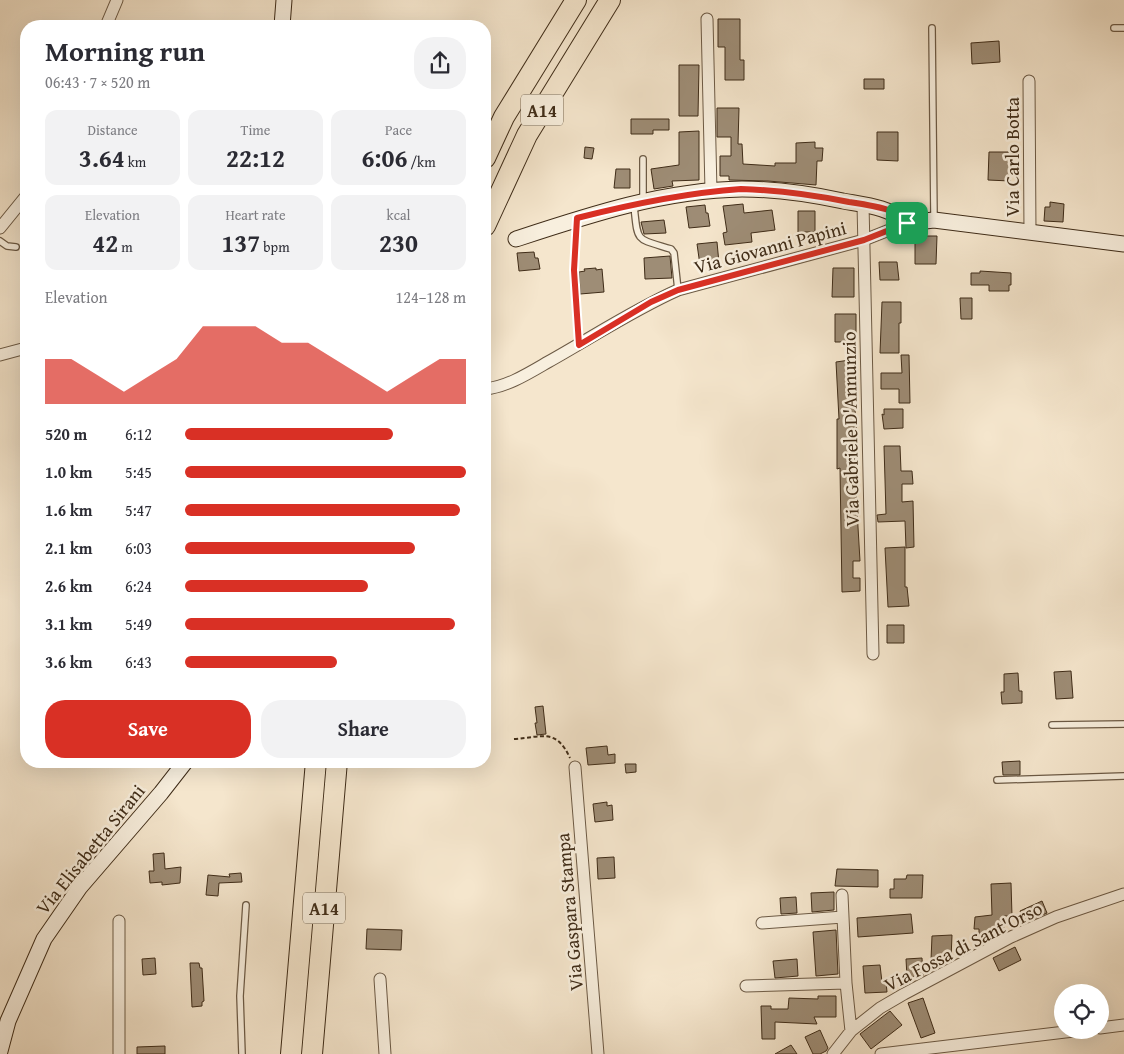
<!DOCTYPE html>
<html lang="en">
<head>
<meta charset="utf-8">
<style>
  :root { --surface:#fff; --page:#f2f2f3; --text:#2b2b33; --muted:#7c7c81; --accent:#d93025 }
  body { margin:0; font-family:"Gentium Book Plus",serif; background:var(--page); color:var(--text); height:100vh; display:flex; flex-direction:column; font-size:19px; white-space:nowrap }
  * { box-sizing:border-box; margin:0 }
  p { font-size:16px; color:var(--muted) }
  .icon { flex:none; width:28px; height:28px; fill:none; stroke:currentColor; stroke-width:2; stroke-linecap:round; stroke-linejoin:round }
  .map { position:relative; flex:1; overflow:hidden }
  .panel { position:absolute; left:20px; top:20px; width:471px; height:748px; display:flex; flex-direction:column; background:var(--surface); border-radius:20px; box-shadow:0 5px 20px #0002 }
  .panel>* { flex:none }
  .buttons { position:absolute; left:1054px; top:984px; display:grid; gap:10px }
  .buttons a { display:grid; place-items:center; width:55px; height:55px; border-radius:50%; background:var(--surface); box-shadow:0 5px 20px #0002; font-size:25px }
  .pin { position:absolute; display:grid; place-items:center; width:42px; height:42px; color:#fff; margin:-21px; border-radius:10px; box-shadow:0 2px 8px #0006 }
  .round { display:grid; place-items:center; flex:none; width:52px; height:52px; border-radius:20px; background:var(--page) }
  .head { display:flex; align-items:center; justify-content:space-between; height:85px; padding:0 25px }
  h1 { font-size:28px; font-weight:700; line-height:38px }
  .metrics { display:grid; grid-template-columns:repeat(3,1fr); gap:8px; height:85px; padding:5px 25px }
  .metrics div { display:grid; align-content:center; border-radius:12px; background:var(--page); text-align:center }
  .metrics b { font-size:25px; font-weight:700 }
  .metrics small { font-size:14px; font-weight:400 }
  .metrics p { font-size:14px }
  .chart { height:140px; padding:10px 25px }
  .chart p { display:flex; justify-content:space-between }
  .chart svg { width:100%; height:90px; margin-top:5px; fill:var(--accent); opacity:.7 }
  .cta { display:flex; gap:10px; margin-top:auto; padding:10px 25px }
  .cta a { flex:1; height:58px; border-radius:20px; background:var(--accent); color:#fff; font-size:20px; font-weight:700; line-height:58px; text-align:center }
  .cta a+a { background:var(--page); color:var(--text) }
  ul { padding:0 25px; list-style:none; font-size:16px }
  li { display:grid; grid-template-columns:80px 60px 1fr; align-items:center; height:38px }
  li i { height:12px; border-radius:6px; background:var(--accent) }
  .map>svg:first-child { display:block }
  .building { fill:#9e8d76; stroke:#3f2c18 }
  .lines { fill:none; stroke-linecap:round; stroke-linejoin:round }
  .lane-casing { stroke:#6c5a45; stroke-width:8 }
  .street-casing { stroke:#6c5a45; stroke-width:13 }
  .secondary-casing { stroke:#3f2c18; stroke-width:17 }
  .highway-casing { stroke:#3f2c18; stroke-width:22 }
  .path { stroke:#3f2c18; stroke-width:2; stroke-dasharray:4 2.5; stroke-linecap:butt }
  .lane { stroke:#f8efde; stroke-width:5.5 }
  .street { stroke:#f8efde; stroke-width:11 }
  .secondary { stroke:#f8efde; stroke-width:15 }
  .highway { stroke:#f5e6cd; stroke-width:20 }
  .route-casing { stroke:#fff; stroke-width:10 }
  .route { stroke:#d93025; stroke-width:6 }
  .labels { text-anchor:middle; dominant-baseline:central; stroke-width:5; stroke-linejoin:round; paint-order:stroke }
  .shield { fill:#f8efde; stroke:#766653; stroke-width:1 }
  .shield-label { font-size:18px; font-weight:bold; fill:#3f2c18 }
  .street-label { font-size:19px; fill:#3f2c18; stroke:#f8efde }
</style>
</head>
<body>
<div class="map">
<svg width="1124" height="1054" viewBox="0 0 1124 1054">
  <rect width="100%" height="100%" fill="#f5e6cd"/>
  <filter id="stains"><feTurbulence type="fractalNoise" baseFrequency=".004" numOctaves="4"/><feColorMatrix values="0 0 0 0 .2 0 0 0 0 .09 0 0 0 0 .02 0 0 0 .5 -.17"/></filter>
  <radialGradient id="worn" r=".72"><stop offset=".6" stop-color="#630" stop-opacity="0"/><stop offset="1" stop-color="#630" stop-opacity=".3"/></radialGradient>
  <!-- building -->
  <path class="building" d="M718 19H740V60H744V80H725V47H718Z
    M999 41 1000 62 972 64 971 43Z
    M679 65H699L698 116H679Z
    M864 79H884V89H864Z
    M717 108H739L738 144H742L743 164 775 166V163H796V143L815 142V148H823L822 161H817L816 185 768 181 729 180V176H720V156H731V137H717Z
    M631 119H669V130H653V134H631Z
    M699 131V180L672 181 673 186 654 189 651 169 679 165V132Z
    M877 132H898V161L877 160Z
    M585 147 594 148 592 159 584 158Z
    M989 152H1010V181L988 180Z
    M616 169H630V188H614Z
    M1050 202 1064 204 1063 222 1044 221 1045 207H1050Z
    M743 204 744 213 772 210 775 230 751 233 752 242 725 245 723 233 727 232 723 206Z
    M705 205 706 213H708L710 226 689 228 686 207Z
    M798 211H815V232H798Z
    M664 220 666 233 644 234 641 222Z
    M915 236H937L936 264H915Z
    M717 242 719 263 700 265 697 244Z
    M534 252 535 258H538L540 269 519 271 517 253Z
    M670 256 672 278 645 279 644 258Z
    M879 262H897L899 280H880Z
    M596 268V270L602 269 604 292 580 294 579 272 585 271 584 269Z
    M833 268H854V297H832Z
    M980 271 1011 273V285H1009V291H989V285H971V273H980Z
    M960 298H972V319H961Z
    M882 302H901V323H899V353H880Z
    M835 314H856V342H835Z
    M901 355H909L910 403H899V389H881V373H902Z
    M850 360 851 365H855L857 378 856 397H854L857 437H855L856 458 854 459 860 561H853V578H860V591L842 592 840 468 837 469V419H839L836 362Z
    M884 409H903V428L884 429 882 414 884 415Z
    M884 446H900L901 471H912L913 484H902V502L913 501 914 547 906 548 905 521 878 522 877 515 886 514Z
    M905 547V587H907L909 606 888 607 885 548Z
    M887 625H904V643H887Z
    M1071 671 1073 698 1056 699 1054 672Z
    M1018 673 1019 691H1022V703L1002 704 1001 692H1004V674Z
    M543 706 546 734 537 735 535 723H537L535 707Z
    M607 746 608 755 615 754V763L588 765 586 748Z
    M1020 761V775H1003L1002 762Z
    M625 764H636V772L626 773Z
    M607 802V806L612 805 613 820 595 822 593 804Z
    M164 853 165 869 181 867 180 883 162 885V882L150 883 149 871H154L153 854Z
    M614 857 615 878 598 879 597 858Z
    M837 869 878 870V887L835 886Z
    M241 873 242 882 219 883 218 896 206 895 208 875 230 877 229 874Z
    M907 875H923L922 898H890V889H894V879H906Z
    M1011 883 1012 916H1003L1004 932 997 936 979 937V929H974L975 917 992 915 991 884Z
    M834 892V910L812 912 811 893Z
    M796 897 797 913 781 914 780 898Z
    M1042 901 1047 913 1025 923 1020 911Z
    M911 914 913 933 858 937 857 918Z
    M367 929 402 930 401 950 366 949Z
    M836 930 838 974 816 976 813 932Z
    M952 935 951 959 931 960 932 936Z
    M1015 947 1021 960 999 971 993 958Z
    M155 958 156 974 143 975 142 959Z
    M922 958 923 976 907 977 906 959Z
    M797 959 798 976 775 978 773 961Z
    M190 963H199L200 968H202L204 1001 202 1002V1006L192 1007Z
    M880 965 882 982H886L887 992 865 993 863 966Z
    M818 996H836V1017H814L817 1024 775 1022V1039H762L761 1006H771V1009H788L789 998 818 999Z
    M923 998 935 1033 921 1038 908 1003Z
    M890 1011 902 1025 871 1049 860 1034Z
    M820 1030 828 1048 826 1051 820 1054H813L805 1037Z
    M791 1045 797 1054H775Z
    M165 1046V1054H137V1047Z"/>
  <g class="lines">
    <!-- lane casing -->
    <g class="lane-casing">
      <path id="lane" d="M932 28 934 218
        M1114 28H1124
        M643 159V199
        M634 206C638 243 635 238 671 249L674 253 678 290
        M577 221 574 270 579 344
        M0 241 7 246 16 247
        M1052 725 1124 724
        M997 780 1124 776
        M242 1054 240 996 246 905"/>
    </g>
    <!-- street casing -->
    <g class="street-casing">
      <path id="street" d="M707 19 711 191
        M106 26 117 0
        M1029 81 1030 233
        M863 204 873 654
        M0 228 26 196
        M0 355 26 348
        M485 389C507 387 529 373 548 362 591 338 633 310 678 290L864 240 907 223
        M575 767 598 1054
        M842 895 846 983 851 1031
        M119 921V1054
        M762 923 843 917
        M380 979 385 1054
        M746 986 846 983
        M1100 1028 1124 1025
        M833 1054 851 1031 880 1008 904 994 1011 937 1056 917 1124 894
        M881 1054 1082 1030"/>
    </g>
    <!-- secondary casing -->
    <g class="secondary-casing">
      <path id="secondary" d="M282 26 284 0
        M516 239C589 215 664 190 742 189 776 189 810 194 843 201 865 205 890 207 907 223L934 220 1124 244
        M0 1051 8 1021 44 939 80 887 161 793 186 761"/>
    </g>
    <!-- highway casing -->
    <g class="highway-casing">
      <path id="highway" d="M485 158 504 117 576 0
        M485 226 527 135 610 0
        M291 1054 316 761
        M312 1054 337 761"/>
    </g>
    <!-- path -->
    <path class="path" d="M514 739C543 737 556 728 570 758"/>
    <!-- lane -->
    <use href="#lane" class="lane"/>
    <!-- street -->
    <use href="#street" class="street"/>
    <!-- secondary -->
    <use href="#secondary" class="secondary"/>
    <!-- highway -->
    <use href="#highway" class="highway"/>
  </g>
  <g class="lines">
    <!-- route casing -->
    <g class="route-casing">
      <path id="route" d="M741 189C778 190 814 195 849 202 863 204 878 206 891 211 897 214 902 218 907 223L864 240 678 290 651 302 579 345 574 270 577 218C632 204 684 193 741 189Z"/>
    </g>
    <!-- route -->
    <use href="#route" class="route"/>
  </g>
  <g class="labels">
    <!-- shield labels -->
    <g class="shield">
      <rect x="521" y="94.5" width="42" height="31" rx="4"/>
      <rect x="303" y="892.5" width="42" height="31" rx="4"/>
    </g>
    <g class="shield-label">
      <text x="542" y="110">A14</text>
      <text x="324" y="908">A14</text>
    </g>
    <!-- street labels -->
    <g class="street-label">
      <text transform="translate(1012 157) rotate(-90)">Via Carlo Botta</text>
      <text transform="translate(770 247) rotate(-15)">Via Giovanni Papini</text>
      <text transform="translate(850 429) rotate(-91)">Via Gabriele D'Annunzio</text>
      <text transform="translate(90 849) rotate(-51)">Via Elisabetta Sirani</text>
      <text transform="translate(569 912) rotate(-95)">Via Gaspara Stampa</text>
      <text transform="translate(963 946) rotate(-27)">Via Fossa di Sant'Orso</text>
    </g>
  </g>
  <rect width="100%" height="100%" filter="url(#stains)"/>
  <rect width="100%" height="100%" fill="url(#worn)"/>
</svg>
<div class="buttons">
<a><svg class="icon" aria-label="locate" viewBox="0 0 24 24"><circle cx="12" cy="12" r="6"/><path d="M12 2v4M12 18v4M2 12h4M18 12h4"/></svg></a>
</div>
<div class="pin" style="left:907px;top:223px;background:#1e9e55"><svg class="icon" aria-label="arrive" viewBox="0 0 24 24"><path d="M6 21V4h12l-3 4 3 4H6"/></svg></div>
<section class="panel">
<div class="head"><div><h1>Morning run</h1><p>06:43 · 7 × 520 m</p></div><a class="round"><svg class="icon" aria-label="share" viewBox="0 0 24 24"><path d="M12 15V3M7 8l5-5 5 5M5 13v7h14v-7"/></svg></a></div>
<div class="metrics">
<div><p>Distance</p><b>3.64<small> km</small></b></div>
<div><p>Time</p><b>22:12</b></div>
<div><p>Pace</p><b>6:06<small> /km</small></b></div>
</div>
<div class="metrics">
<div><p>Elevation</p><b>42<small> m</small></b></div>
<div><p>Heart rate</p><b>137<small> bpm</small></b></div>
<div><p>kcal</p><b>230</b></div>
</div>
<div class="chart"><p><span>Elevation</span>124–128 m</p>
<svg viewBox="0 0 160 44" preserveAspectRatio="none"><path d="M0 44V22L10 22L20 30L30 38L40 30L50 22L60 6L70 6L80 6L90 14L100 14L110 22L120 30L130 38L140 30L150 22L160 22V44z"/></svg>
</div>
<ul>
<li><b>520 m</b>6:12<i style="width:74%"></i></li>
<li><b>1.0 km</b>5:45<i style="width:100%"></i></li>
<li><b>1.6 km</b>5:47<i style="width:98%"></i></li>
<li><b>2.1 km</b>6:03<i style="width:82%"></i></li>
<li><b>2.6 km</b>6:24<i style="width:65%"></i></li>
<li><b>3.1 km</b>5:49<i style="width:96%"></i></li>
<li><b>3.6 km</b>6:43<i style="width:54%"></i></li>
</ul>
<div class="cta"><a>Save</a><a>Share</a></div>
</section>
</div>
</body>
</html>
